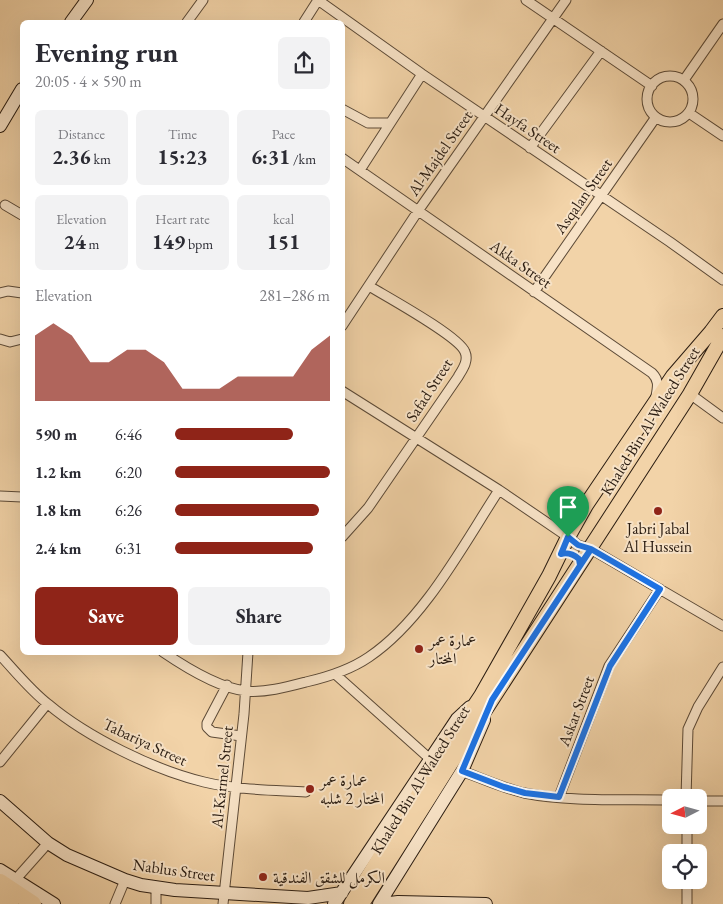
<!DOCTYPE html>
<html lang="en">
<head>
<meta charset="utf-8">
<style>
  :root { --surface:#fff; --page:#f2f2f3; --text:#2b2b33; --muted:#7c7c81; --accent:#8f2418 }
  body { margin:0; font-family:"EB Garamond",Amiri,serif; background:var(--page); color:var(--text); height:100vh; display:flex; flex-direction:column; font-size:19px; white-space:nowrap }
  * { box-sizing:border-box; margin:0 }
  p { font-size:16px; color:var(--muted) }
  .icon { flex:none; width:28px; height:28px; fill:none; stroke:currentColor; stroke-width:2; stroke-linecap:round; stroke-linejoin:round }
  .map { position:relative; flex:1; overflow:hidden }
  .side { position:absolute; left:20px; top:20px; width:325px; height:635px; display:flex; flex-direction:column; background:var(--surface); border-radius:8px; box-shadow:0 5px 20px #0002 }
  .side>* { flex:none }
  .needle { width:32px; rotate:264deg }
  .fabs { position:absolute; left:662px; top:789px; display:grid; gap:10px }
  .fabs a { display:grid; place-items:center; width:45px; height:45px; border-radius:8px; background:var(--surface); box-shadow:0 5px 20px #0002; font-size:25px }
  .pin { position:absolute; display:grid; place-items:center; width:42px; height:42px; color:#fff; margin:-51px -21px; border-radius:50% 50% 50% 0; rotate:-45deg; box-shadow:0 0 5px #0007 }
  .pin .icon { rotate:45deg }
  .round { display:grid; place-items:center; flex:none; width:52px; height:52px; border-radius:8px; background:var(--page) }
  .summary { display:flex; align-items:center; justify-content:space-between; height:85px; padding:0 15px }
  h1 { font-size:28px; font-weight:700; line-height:38px }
  .metrics { display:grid; grid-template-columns:repeat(3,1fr); gap:8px; height:85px; padding:5px 15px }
  .metrics div { display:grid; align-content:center; border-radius:8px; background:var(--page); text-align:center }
  .metrics b { font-size:21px; font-weight:700 }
  .metrics small { font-size:14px; font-weight:400 }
  .metrics p { font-size:14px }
  .chart { height:140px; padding:10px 15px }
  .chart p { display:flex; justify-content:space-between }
  .chart svg { width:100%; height:90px; margin-top:5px; fill:var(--accent); opacity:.7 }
  .button { display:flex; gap:10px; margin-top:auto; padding:10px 15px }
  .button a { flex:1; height:58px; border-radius:8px; background:var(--accent); color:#fff; font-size:20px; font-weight:700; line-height:58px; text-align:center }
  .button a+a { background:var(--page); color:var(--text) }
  ul { padding:0 15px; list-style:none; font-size:16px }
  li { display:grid; grid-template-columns:80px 60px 1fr; align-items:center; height:38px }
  li i { height:12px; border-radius:6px; background:var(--accent) }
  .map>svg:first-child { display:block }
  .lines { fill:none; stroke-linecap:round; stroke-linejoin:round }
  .street-casing { stroke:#5c4a37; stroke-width:11 }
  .secondary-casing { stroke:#2a1c11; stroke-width:14 }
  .primary-casing { stroke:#2a1c11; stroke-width:16 }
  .highway-casing { stroke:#2a1c11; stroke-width:18 }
  .street { stroke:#f7e2c6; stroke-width:9 }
  .secondary { stroke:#f7e2c6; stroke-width:12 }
  .primary { stroke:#f2d3a8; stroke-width:14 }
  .highway { stroke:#f2d3a8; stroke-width:16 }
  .route-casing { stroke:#fff; stroke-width:10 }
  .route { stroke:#1a73e8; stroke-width:6 }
  .poi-dot { fill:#8f2418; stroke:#f7e2c6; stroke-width:2 }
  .labels { text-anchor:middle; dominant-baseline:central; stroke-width:4; stroke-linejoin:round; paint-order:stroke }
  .street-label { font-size:16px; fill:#2a1c11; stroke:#f7e2c6 }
  .poi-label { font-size:16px; fill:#2a1c11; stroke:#f7e2c6; text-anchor:start }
</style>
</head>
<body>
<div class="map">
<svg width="723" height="904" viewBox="0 0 723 904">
  <rect width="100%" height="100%" fill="#f2d3a8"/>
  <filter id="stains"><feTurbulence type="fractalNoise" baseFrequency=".004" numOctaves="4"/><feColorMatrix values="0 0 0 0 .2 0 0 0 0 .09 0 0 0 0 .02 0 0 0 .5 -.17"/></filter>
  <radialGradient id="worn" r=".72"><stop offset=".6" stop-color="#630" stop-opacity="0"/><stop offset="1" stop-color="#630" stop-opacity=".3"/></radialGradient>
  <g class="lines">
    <!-- street casing -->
    <g class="street-casing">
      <path id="street" d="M318 0 422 74 670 242 723 280
        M526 0 652 86
        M187 22 203 0
        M304 22 318 0
        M647 99a23 23 0 1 1 46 0a23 23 0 1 1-46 0Z
        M684 80 723 24
        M342 109 368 123H389
        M689 113 723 136
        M530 148 601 51
        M342 158 652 373C659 380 658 386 656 396
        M360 170 422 74
        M5 205 22 215
        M534 292 656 117
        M0 293 8 291 22 293
        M342 326 418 211 566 0
        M0 339 10 342 22 339
        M342 391 499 490 568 537 578 545 591 549 723 626
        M690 394 723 418
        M0 496 22 497
        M342 537 368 508 458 377C462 370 469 361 465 352 459 336 387 297 369 286
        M163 652C185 667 219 688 246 691 265 693 287 687 306 682 328 677 350 670 369 657 424 620 463 545 499 490
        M0 655C15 671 30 690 48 704 87 737 154 770 204 782 237 790 272 790 306 792
        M335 674 430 759
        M227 685 207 723V727L212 732 241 736
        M0 762 47 704
        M462 771C483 779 503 788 524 793 569 802 625 799 671 800
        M559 797 609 666 660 589
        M686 798 688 729 698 707 723 667
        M699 801H723
        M687 825V852
        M16 879 48 843
        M687 880V904
        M156 887V904
        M115 904 125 880
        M223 904 244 714 248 652"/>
    </g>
    <!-- secondary casing -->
    <g class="secondary-casing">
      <path id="secondary" d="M71 22 87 0
        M0 126 22 89
        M0 801 48 843 67 855 125 880 141 885 175 890 308 898 342 893
        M0 870 54 904
        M334 904 457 719 470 707
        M379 904 462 771 484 720
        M382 904 398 902 486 904"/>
    </g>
    <!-- primary casing -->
    <g class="primary-casing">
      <path id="primary" d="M351 904 455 735 481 696 549 576 568 537 586 505 673 376 711 332 723 316
        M362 904 465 741 690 394 723 336"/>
    </g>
    <!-- highway casing -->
    <g class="highway-casing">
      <path id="highway" d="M0 882 33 904
        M0 897 10 904"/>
    </g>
    <!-- street -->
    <use href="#street" class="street"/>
    <!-- secondary -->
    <use href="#secondary" class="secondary"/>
    <!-- primary -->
    <use href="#primary" class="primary"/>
    <!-- highway -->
    <use href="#highway" class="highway"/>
  </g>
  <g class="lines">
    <!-- route casing -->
    <g class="route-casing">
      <path id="route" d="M568 537 561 554C568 552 573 554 579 559L580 565 591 549 660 589 610 666 559 797 525 793 504 787 462 771 492 700 591 549 578 545 568 537"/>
    </g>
    <!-- route -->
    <use href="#route" class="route"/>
  </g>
  <!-- markers -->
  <g class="poi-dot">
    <circle cx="658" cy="511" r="5"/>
    <circle cx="419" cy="649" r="5"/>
    <circle cx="310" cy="789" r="5"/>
    <circle cx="263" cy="877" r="5"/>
  </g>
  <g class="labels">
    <!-- street labels -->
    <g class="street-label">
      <text transform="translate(528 128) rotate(34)">Hayfa Street</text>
      <text transform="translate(440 153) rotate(-55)">Al-Majdel Street</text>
      <text transform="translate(583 196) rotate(-55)">Asqalan Street</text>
      <text transform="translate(521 264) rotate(35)">Akka Street</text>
      <text transform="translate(429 390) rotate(-57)">Safad Street</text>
      <text transform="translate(650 421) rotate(-58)">Khaled Bin Al-Waleed Street</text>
      <text transform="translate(576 711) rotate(-69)">Askar Street</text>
      <text transform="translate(145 742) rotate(25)">Tabariya Street</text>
      <text transform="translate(222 777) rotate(-84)">Al-Karmel Street</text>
      <text transform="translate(420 780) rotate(-58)">Khaled Bin Al-Waleed Street</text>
      <text transform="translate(174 870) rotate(8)">Nablus Street</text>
    </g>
    <!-- poi labels -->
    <g class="poi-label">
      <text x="658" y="528" text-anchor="middle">Jabri Jabal<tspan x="658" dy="18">Al Hussein</tspan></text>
      <text x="429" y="640">عمارة عمر<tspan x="429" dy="18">المختار</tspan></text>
      <text x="320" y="780">عمارة عمر<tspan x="320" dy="18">المختار 2 شلبه</tspan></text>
      <text x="273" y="877">الكرمل للشقق الفندقية</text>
    </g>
  </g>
  <rect width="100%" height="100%" filter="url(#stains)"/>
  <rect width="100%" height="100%" fill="url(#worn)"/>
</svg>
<div class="fabs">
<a><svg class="needle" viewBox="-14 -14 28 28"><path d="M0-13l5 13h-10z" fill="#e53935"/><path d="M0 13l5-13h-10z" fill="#7c7c81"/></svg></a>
<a><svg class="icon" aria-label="locate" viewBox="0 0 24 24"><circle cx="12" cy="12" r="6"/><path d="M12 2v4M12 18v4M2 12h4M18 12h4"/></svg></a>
</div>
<div class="pin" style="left:568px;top:537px;background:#1e9e55"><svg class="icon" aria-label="arrive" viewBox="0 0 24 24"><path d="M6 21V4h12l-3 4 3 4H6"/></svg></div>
<section class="side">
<div class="summary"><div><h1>Evening run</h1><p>20:05 · 4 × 590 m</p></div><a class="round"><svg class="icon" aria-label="share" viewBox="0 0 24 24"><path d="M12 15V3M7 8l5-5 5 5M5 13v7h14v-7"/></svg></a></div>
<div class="metrics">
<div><p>Distance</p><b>2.36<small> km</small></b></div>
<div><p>Time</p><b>15:23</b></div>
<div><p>Pace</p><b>6:31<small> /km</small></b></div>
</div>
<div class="metrics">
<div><p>Elevation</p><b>24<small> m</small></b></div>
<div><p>Heart rate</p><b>149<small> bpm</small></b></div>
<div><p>kcal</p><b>151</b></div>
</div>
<div class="chart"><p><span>Elevation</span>281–286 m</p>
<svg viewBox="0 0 160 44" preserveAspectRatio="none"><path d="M0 44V12L10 6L20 12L30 25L40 25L50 19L60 19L70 25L80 38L90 38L100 38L110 32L120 32L130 32L140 32L150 19L160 12V44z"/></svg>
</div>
<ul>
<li><b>590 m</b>6:46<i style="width:76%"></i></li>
<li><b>1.2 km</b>6:20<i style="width:100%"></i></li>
<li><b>1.8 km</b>6:26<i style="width:93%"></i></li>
<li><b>2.4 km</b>6:31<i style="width:89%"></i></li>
</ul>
<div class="button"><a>Save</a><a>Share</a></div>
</section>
</div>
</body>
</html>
